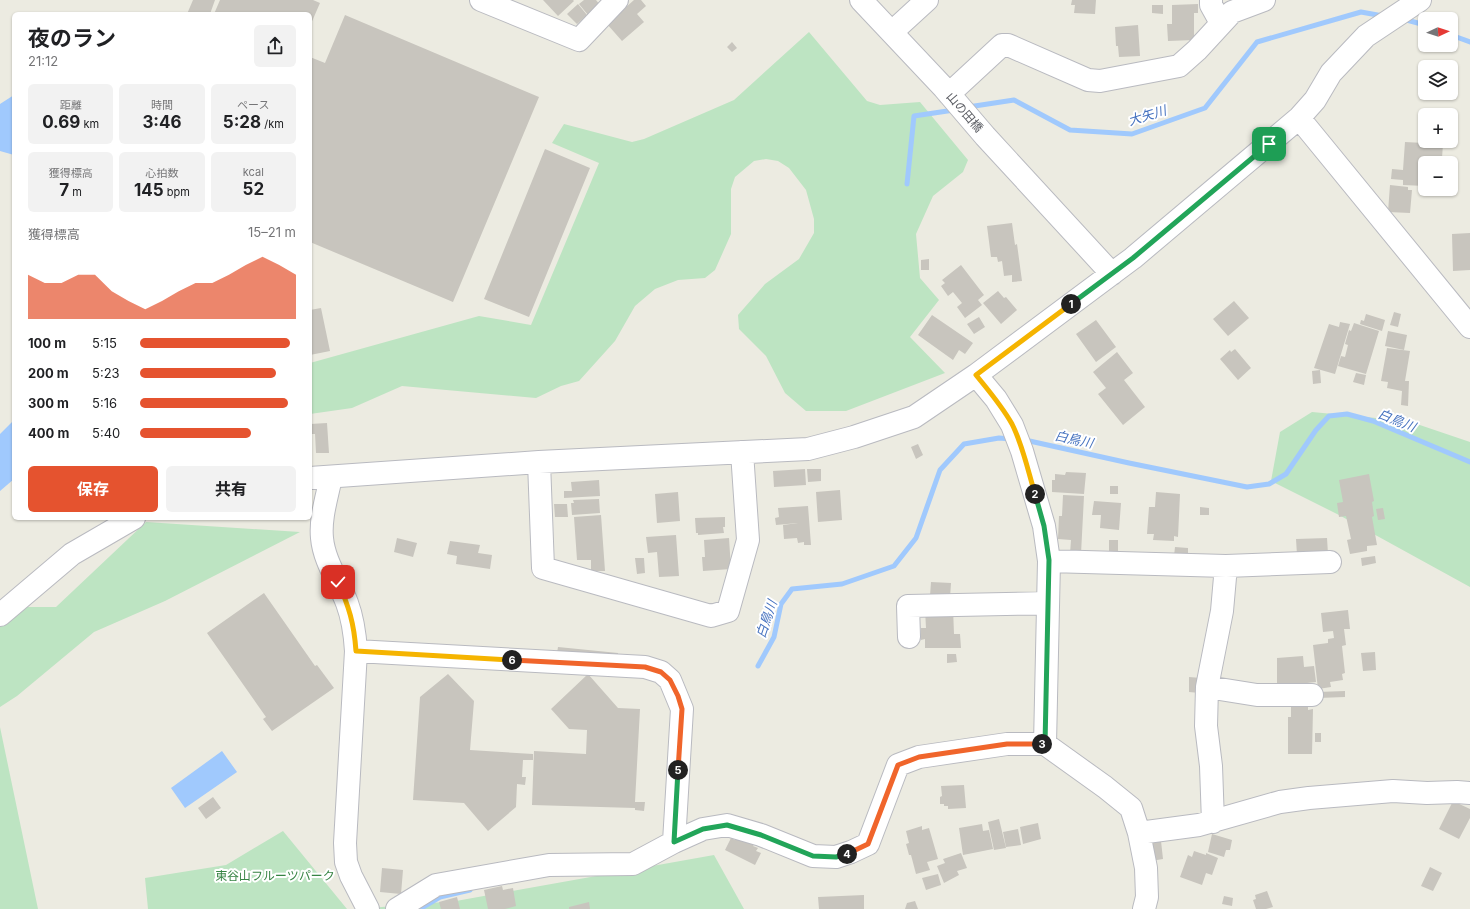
<!DOCTYPE html>
<html lang="ja">
<head>
<meta charset="utf-8">
<style>
  :root { --surface:#fff; --page:#f2f2f2; --text:#202124; --muted:#757577; --accent:#e5532f }
  body { margin:0; font-family:Inter,"Noto Sans JP",sans-serif; background:var(--page); color:var(--text); height:100vh; display:flex; flex-direction:column; font-size:15px; white-space:nowrap }
  * { box-sizing:border-box; margin:0 }
  p { font-size:13px; color:var(--muted) }
  .icon { flex:none; width:22px; height:22px; fill:none; stroke:currentColor; stroke-width:2; stroke-linecap:round; stroke-linejoin:round }
  .map { position:relative; flex:1; overflow:hidden }
  .panel { position:absolute; left:12px; top:12px; width:300px; height:508px; display:flex; flex-direction:column; background:var(--surface); border-radius:6px; box-shadow:0 1px 3px #0004 }
  .panel>* { flex:none }
  .needle { width:26px; rotate:86deg }
  .controls { position:absolute; left:1418px; top:12px; display:grid; gap:8px }
  .controls a { display:grid; place-items:center; width:40px; height:40px; border-radius:6px; background:var(--surface); box-shadow:0 1px 3px #0004; font-size:20px }
  .pin { position:absolute; display:grid; place-items:center; width:34px; height:34px; color:#fff; margin:-17px; border-radius:8px; box-shadow:0 2px 6px #0006 }
  .km { position:absolute; width:20px; height:20px; margin:-10px; border-radius:50%; background:#222; color:#fff; font-size:11px; line-height:20px; text-align:center }
  .round { display:grid; place-items:center; flex:none; width:42px; height:42px; border-radius:6px; background:var(--page) }
  .summary { display:flex; align-items:center; justify-content:space-between; height:68px; padding:0 16px }
  h1 { font-size:22px; font-weight:700; line-height:30px }
  .figures { display:grid; grid-template-columns:repeat(3,1fr); gap:6px; height:68px; padding:4px 16px }
  .figures div { display:grid; align-content:center; border-radius:6px; background:var(--page); text-align:center }
  .figures b { font-size:17px; font-weight:700 }
  .figures small { font-size:11px; font-weight:400 }
  .figures p { font-size:11px }
  .chart { height:112px; padding:8px 16px }
  .chart p { display:flex; justify-content:space-between }
  .chart svg { width:100%; height:72px; margin-top:4px; fill:var(--accent); opacity:.7 }
  .primary-button { display:flex; gap:8px; margin-top:auto; padding:8px 16px }
  .primary-button a { flex:1; height:46px; border-radius:6px; background:var(--accent); color:#fff; font-size:16px; font-weight:700; line-height:46px; text-align:center }
  .primary-button a+a { background:var(--page); color:var(--text) }
  ul { padding:0 16px; list-style:none; font-size:13px }
  li { display:grid; grid-template-columns:64px 48px 1fr; align-items:center; height:30px }
  li i { height:10px; border-radius:5px; background:var(--accent) }
  .map>svg:first-child { display:block }
  .green { fill:#bde4c2 }
  .water { fill:#a0c9fd }
  .lines { fill:none; stroke-linecap:round; stroke-linejoin:round }
  .stream { stroke:#a0c9fd; stroke-width:5 }
  .building { fill:#c8c5be }
  .minor-casing { stroke:#b9bac0; stroke-width:24 }
  .minor { stroke:#fff; stroke-width:22 }
  .split-1-casing { stroke:#fff; stroke-width:8 }
  .split-2-casing { stroke:#fff; stroke-width:8 }
  .split-3-casing { stroke:#fff; stroke-width:8 }
  .split-4-casing { stroke:#fff; stroke-width:8 }
  .split-5-casing { stroke:#fff; stroke-width:8 }
  .split-6-casing { stroke:#fff; stroke-width:8 }
  .split-7-casing { stroke:#fff; stroke-width:8 }
  .split-1 { stroke:#22a559; stroke-width:5 }
  .split-2 { stroke:#f5b400; stroke-width:5 }
  .split-3 { stroke:#22a559; stroke-width:5 }
  .split-4 { stroke:#f0652b; stroke-width:5 }
  .split-5 { stroke:#22a559; stroke-width:5 }
  .split-6 { stroke:#f0652b; stroke-width:5 }
  .split-7 { stroke:#f5b400; stroke-width:5 }
  .labels { text-anchor:middle; dominant-baseline:central; stroke-width:4; stroke-linejoin:round; paint-order:stroke }
  .street-label { font-size:12px; fill:#5a5c62; stroke:#fff }
  .park-label { font-size:12px; fill:#378444; stroke:#fff }
  .water-label { font-size:13px; font-style:italic; fill:#4471bf; stroke:#fff }
</style>
</head>
<body>
<div class="map">
<svg width="1470" height="909" viewBox="0 0 1470 909">
  <rect width="100%" height="100%" fill="#ecebe1"/>
  <!-- green -->
  <path class="green" d="M809 32 867 101 880 105 920 102 968 160 963 172 933 196 916 234 920 278 939 300 910 337 945 373 846 411H806L785 393 766 356 739 329 738 315 765 284 799 259 814 233V219L806 190 789 168 778 161 766 159 754 161 735 177 731 189V234L715 270 705 278 678 280 655 289 635 306 615 341 579 381 561 386 536 398 402 386 352 408 310 414V363L479 316 531 325 599 163 552 143 564 124 632 142 644 139 734 100Z
    M1312 412 1408 421 1470 442V587L1339 515 1271 481 1280 432Z
    M146 522 300 532 165 601 94 632 17 696 0 707V607H56Z
    M0 727 38 909H0Z
    M283 831 347 909H148L145 878 226 865Z
    M714 855 744 909H357L456 901Z"/>
  <!-- water -->
  <path class="water" d="M14 95V155L0 151V104Z
    M14 420V479L0 491V434Z
    M222 751 237 772 185 808 171 788Z"/>
  <g class="lines">
    <!-- stream -->
    <path class="stream" d="M1403 19 1425 25
      M1451 35 1470 42
      M968 107 1014 100 1070 130 1132 134 1205 108 1257 42 1361 12 1383 16
      M907 184 914 116 954 110
      M1025 440 1129 463 1247 487 1269 484 1286 474 1316 430 1329 416 1347 414 1373 421 1470 462
      M758 666 774 637 781 604 792 589 842 584 894 566 916 538 940 470 964 444 999 438 1011 439
      M420 909 440 897 470 890"/>
  </g>
  <!-- building -->
  <path class="building" d="M193 0H215L210 14H187Z
    M220 0H313L320 3 310 26V14H214Z
    M543 0H573L574 1 558 16Z
    M584 0H596L600 5 588 15 579 4Z
    M634 0H641L646 6 637 14 644 22 622 41 607 24Z
    M1072 0H1096L1095 14 1074 13 1075 5H1071Z
    M578 4 587 15 577 24 567 14Z
    M1198 4V13H1194V40L1168 41 1167 24H1172V5Z
    M1152 5H1163V14L1152 13Z
    M345 15 539 97 453 302 310 242V57L325 63Z
    M1138 25 1140 56 1119 57 1118 46H1116L1115 27Z
    M732 42 737 48 732 52 727 47Z
    M1405 142 1443 144 1442 158H1438V163H1425V186L1403 185V180L1391 179 1392 169 1403 170Z
    M545 149 590 168 529 317 484 299Z
    M1390 185 1408 187V190H1412L1410 213 1388 212Z
    M1012 223 1015 245 1017 244 1022 281 1012 282V275L1004 276 1002 261 998 262 997 257H991L987 226Z
    M1470 233V270L1453 271 1452 234Z
    M929 259V270H921V260Z
    M961 265 984 295 978 300 982 305 965 318 957 307 962 303 953 292 948 296 941 286 945 283 942 280Z
    M998 291 1004 298 1006 297 1017 310 1001 324 983 303Z
    M1234 301 1249 318 1228 336 1213 319Z
    M321 308 330 351 310 355V310Z
    M1394 312 1401 314 1398 327 1390 325Z
    M1366 314 1385 320 1382 331 1360 324 1361 320 1364 321Z
    M932 315 973 343 965 354 959 350 953 360 918 335Z
    M979 317 985 327 974 334 967 324Z
    M1096 320 1116 347 1096 362 1076 334Z
    M1340 322 1350 324 1335 374 1314 368 1329 324 1339 327Z
    M1354 323 1379 331 1366 374 1338 366 1341 356 1345 357 1348 345 1345 344 1349 330 1351 331Z
    M1388 331 1407 335 1404 350 1385 346Z
    M1387 348 1410 351 1405 381H1409L1408 406 1401 405 1402 391 1387 388 1388 382 1381 381Z
    M1235 349 1251 368 1238 380 1220 359 1230 350 1231 352Z
    M1117 352 1133 373 1124 380 1145 407 1123 425 1098 394 1106 388 1093 372Z
    M1320 370 1321 383 1313 384 1312 371Z
    M1356 373 1366 375 1364 385 1353 382Z
    M327 423 329 453H316L315 434H311L310 424Z
    M918 444 923 455 916 459 911 447Z
    M805 469 806 485 774 487 773 471Z
    M807 469H821V481L808 482Z
    M1066 472 1086 473 1084 494 1052 492V480H1055V474L1065 475Z
    M1369 474 1374 501 1372 502 1374 516 1372 517 1377 545 1367 546V551L1350 554 1347 540 1351 539 1346 516 1339 517 1337 503 1343 502 1339 480Z
    M599 480 600 496 564 498V491H572L571 482Z
    M1110 486H1118V494H1110Z
    M840 490 842 520 818 522 816 492Z
    M678 492 680 521 657 523 655 494Z
    M1156 492 1180 494 1178 537 1174 536V541L1153 540 1154 534H1147L1149 507H1155Z
    M1063 495 1084 496 1081 554H1070L1071 540 1058 539 1059 516H1062Z
    M599 499 600 513 572 515 571 503H574L573 500Z
    M1094 501 1121 503 1119 530 1100 528 1101 515H1092Z
    M554 504H567L568 517H555Z
    M808 506 811 545H804V542L798 543 797 538 784 539 783 525 798 523 776 525 775 518 779 517 778 508Z
    M1200 507 1209 508V515H1200Z
    M1383 508 1385 519 1378 520 1376 509Z
    M601 515 605 571H591V560H577L574 517Z
    M725 517V527H723L724 533 698 535V533H696L695 518Z
    M676 535 679 576 659 577 657 552 648 553 646 537Z
    M397 538 417 543 413 557 394 552Z
    M729 538 731 569 703 571 702 557H705L704 540Z
    M1327 538 1328 554 1297 555 1296 539Z
    M1109 540H1118V555H1109Z
    M450 541 480 545 478 553 492 555 490 569 456 564 457 556 447 554Z
    M1175 547 1188 548V557L1174 556Z
    M1375 556 1376 563 1362 566 1361 558Z
    M635 558H644L645 573 637 574Z
    M931 582 951 583 950 598 930 596Z
    M264 593 315 666 317 665 334 688 272 731 263 719 266 717 207 633Z
    M953 608 954 634H960L961 648H925V639L921 640V628H926L925 609Z
    M1348 610 1350 629H1344L1346 645 1342 646 1345 673 1342 674 1343 680 1330 682 1331 687 1318 689 1313 645 1328 643V639L1334 638 1333 631 1323 632 1321 613Z
    M558 647 618 653V658L557 653Z
    M1375 652 1376 670 1363 671 1361 653Z
    M947 654H956L957 662 947 663Z
    M1303 656 1304 667 1314 666 1316 682 1298 684 1299 687 1277 689V658Z
    M448 674 474 701 470 750 533 754V760H523L522 777H526L525 785 517 784 516 807 488 831 464 803 413 800 420 697Z
    M588 674 618 708 640 709 635 802H645L644 811 635 810V808L532 805 534 751 586 754 587 730 569 729 551 709Z
    M1189 677 1201 678 1200 693 1189 692Z
    M1345 691V697L1318 698V692Z
    M1291 703H1308V710L1313 709 1312 754H1288V717H1291Z
    M1315 733H1321V742H1315Z
    M964 785 966 808 948 809V806H944V804H940V797L942 796 941 786Z
    M213 797 221 808 206 819 198 808Z
    M1453 801 1470 809V818L1459 839 1439 829Z
    M999 819 1006 848 994 850 988 822Z
    M1038 823 1041 839 1023 844 1020 827Z
    M982 824 983 831 989 830 993 849 963 855 959 828Z
    M922 826V830L929 828 938 859 927 862 930 870 916 874 911 855H909L906 844 909 843 906 831Z
    M1018 829 1021 845 1006 847 1003 832Z
    M738 834 755 843 753 846 758 848 756 851 761 853 755 865 725 850 731 838 735 840Z
    M1212 834 1232 840 1230 850H1226L1224 857 1208 852Z
    M1161 841 1163 859 1151 861 1148 843Z
    M1194 851 1206 855V853L1218 858 1212 875 1206 873 1202 885 1180 877 1188 855 1192 857Z
    M961 853 967 868 957 871 959 875 944 883 937 866 945 863 943 859Z
    M1430 867 1442 873 1433 891 1421 886Z
    M382 868 403 870 401 894 380 892Z
    M938 874 941 885 926 890 922 878Z
    M502 886 503 890 513 888 516 906 505 909H488L484 890Z
    M1267 891 1273 907 1266 909H1256L1253 900 1256 899 1255 895Z
    M864 895V909H819L818 897Z
    M1224 896 1233 898 1232 906 1222 904Z
    M457 897 460 909H441L439 902Z
    M915 901 918 909H905L907 903Z
    M589 902 590 909H569V907Z"/>
  <g class="lines">
    <!-- minor casing -->
    <g class="minor-casing">
      <path id="minor" d="M481 0 579 40 617 0
        M861 0 944 88 985 136 1112 274
        M1211 0V5L1221 23
        M892 32 927 0
        M949 94 1002 45H1008L1088 80 1100 81 1179 66 1197 50 1232 12 1264 0
        M1299 118 1470 327
        M976 375 996 399 1012 425 1022 451 1044 526 1049 561 1045 744
        M539 462 543 568 711 616 728 611 748 540 742 452
        M331 477C327 497 320 518 322 538 324 561 339 582 347 603 353 619 355 635 356 651L345 843 346 862 351 876 368 909
        M310 478 539 462 808 449 854 437 914 417 976 375 1133 258 1299 118 1315 100 1331 73 1366 36 1420 0
        M1049 561 1226 566 1330 562
        M0 615 72 554 134 518
        M909 637 908 606 1048 603
        M356 651 645 667 661 672 670 680 682 709 674 842
        M1207 687 1257 695H1312
        M1213 822 1211 766 1206 726 1207 687 1222 611 1226 566
        M1139 833 1199 825 1280 802 1309 798 1393 791 1427 793 1457 792 1470 793
        M397 909 436 885 549 865 633 864 674 842 703 829 727 825 761 835 813 856 836 857 851 852 868 844 898 765 919 757 1007 744H1045L1105 787 1131 808 1139 833 1146 868 1147 897 1144 909"/>
    </g>
    <!-- minor -->
    <use href="#minor" class="minor"/>
  </g>
  <g class="lines">
    <!-- split-1 casing -->
    <g class="split-1-casing">
      <path id="split-1" d="M1071 304 1133 258 1269 144"/>
    </g>
    <!-- split-2 casing -->
    <g class="split-2-casing">
      <path id="split-2" d="M1035 494C1028 471 1023 446 1012 424 1002 406 989 391 976 375L1071 304"/>
    </g>
    <!-- split-3 casing -->
    <g class="split-3-casing">
      <path id="split-3" d="M1035 494 1044 526 1049 560 1045 744H1042"/>
    </g>
    <!-- split-4 casing -->
    <g class="split-4-casing">
      <path id="split-4" d="M847 854 868 844 898 765 919 757 1007 744H1042"/>
    </g>
    <!-- split-5 casing -->
    <g class="split-5-casing">
      <path id="split-5" d="M678 770 674 842 703 829 727 825 761 835 813 856 836 857 847 854"/>
    </g>
    <!-- split-6 casing -->
    <g class="split-6-casing">
      <path id="split-6" d="M512 660 645 667 661 672 670 680 678 696 682 709 678 770"/>
    </g>
    <!-- split-7 casing -->
    <g class="split-7-casing">
      <path id="split-7" d="M338 582C349 607 354 623 356 651L512 660"/>
    </g>
    <!-- split-1 -->
    <use href="#split-1" class="split-1"/>
    <!-- split-2 -->
    <use href="#split-2" class="split-2"/>
    <!-- split-3 -->
    <use href="#split-3" class="split-3"/>
    <!-- split-4 -->
    <use href="#split-4" class="split-4"/>
    <!-- split-5 -->
    <use href="#split-5" class="split-5"/>
    <!-- split-6 -->
    <use href="#split-6" class="split-6"/>
    <!-- split-7 -->
    <use href="#split-7" class="split-7"/>
  </g>
  <g class="labels">
    <!-- street labels -->
    <g class="street-label">
      <text transform="translate(965 112) rotate(49)">山の田橋</text>
    </g>
    <!-- park labels -->
    <g class="park-label">
      <text x="275" y="875">東谷山フルーツパーク</text>
    </g>
    <!-- water labels -->
    <g class="water-label">
      <text transform="translate(1147 115) rotate(-17)">大矢川</text>
      <text transform="translate(1397 420) rotate(22)">白鳥川</text>
      <text transform="translate(1074 439) rotate(12)">白鳥川</text>
      <text transform="translate(766 619) rotate(-71)">白鳥川</text>
    </g>
  </g>
</svg>
<div class="controls">
<a><svg class="needle" viewBox="-14 -14 28 28"><path d="M0-13l5 13h-10z" fill="#e53935"/><path d="M0 13l5-13h-10z" fill="#757577"/></svg></a>
<a><svg class="icon" aria-label="layers" viewBox="0 0 24 24"><path d="M12 4l9 5-9 5-9-5zM3 14l9 5 9-5"/></svg></a>
<a>+</a>
<a>−</a>
</div>
<div class="pin" style="left:1269px;top:144px;background:#1e9e55"><svg class="icon" aria-label="arrive" viewBox="0 0 24 24"><path d="M6 21V4h12l-3 4 3 4H6"/></svg></div>
<div class="pin" style="left:338px;top:582px;background:#d93025"><svg class="icon" aria-label="check" viewBox="0 0 24 24"><path d="M5 12l5 5 9-10"/></svg></div>
<b class="km" style="left:1071px;top:304px">1</b>
<b class="km" style="left:1035px;top:494px">2</b>
<b class="km" style="left:1042px;top:744px">3</b>
<b class="km" style="left:847px;top:854px">4</b>
<b class="km" style="left:678px;top:770px">5</b>
<b class="km" style="left:512px;top:660px">6</b>
<section class="panel">
<div class="summary"><div><h1>夜のラン</h1><p>21:12</p></div><a class="round"><svg class="icon" aria-label="share" viewBox="0 0 24 24"><path d="M12 15V3M7 8l5-5 5 5M5 13v7h14v-7"/></svg></a></div>
<div class="figures">
<div><p>距離</p><b>0.69<small> km</small></b></div>
<div><p>時間</p><b>3:46</b></div>
<div><p>ペース</p><b>5:28<small> /km</small></b></div>
</div>
<div class="figures">
<div><p>獲得標高</p><b>7<small> m</small></b></div>
<div><p>心拍数</p><b>145<small> bpm</small></b></div>
<div><p>kcal</p><b>52</b></div>
</div>
<div class="chart"><p><span>獲得標高</span>15–21 m</p>
<svg viewBox="0 0 160 44" preserveAspectRatio="none"><path d="M0 44V17L10 22L20 22L30 17L40 17L50 27L60 33L70 38L80 33L90 27L100 22L110 22L120 17L130 11L140 6L150 11L160 17V44z"/></svg>
</div>
<ul>
<li><b>100 m</b>5:15<i style="width:96%"></i></li>
<li><b>200 m</b>5:23<i style="width:87%"></i></li>
<li><b>300 m</b>5:16<i style="width:95%"></i></li>
<li><b>400 m</b>5:40<i style="width:71%"></i></li>
</ul>
<div class="primary-button"><a>保存</a><a>共有</a></div>
</section>
</div>
</body>
</html>
